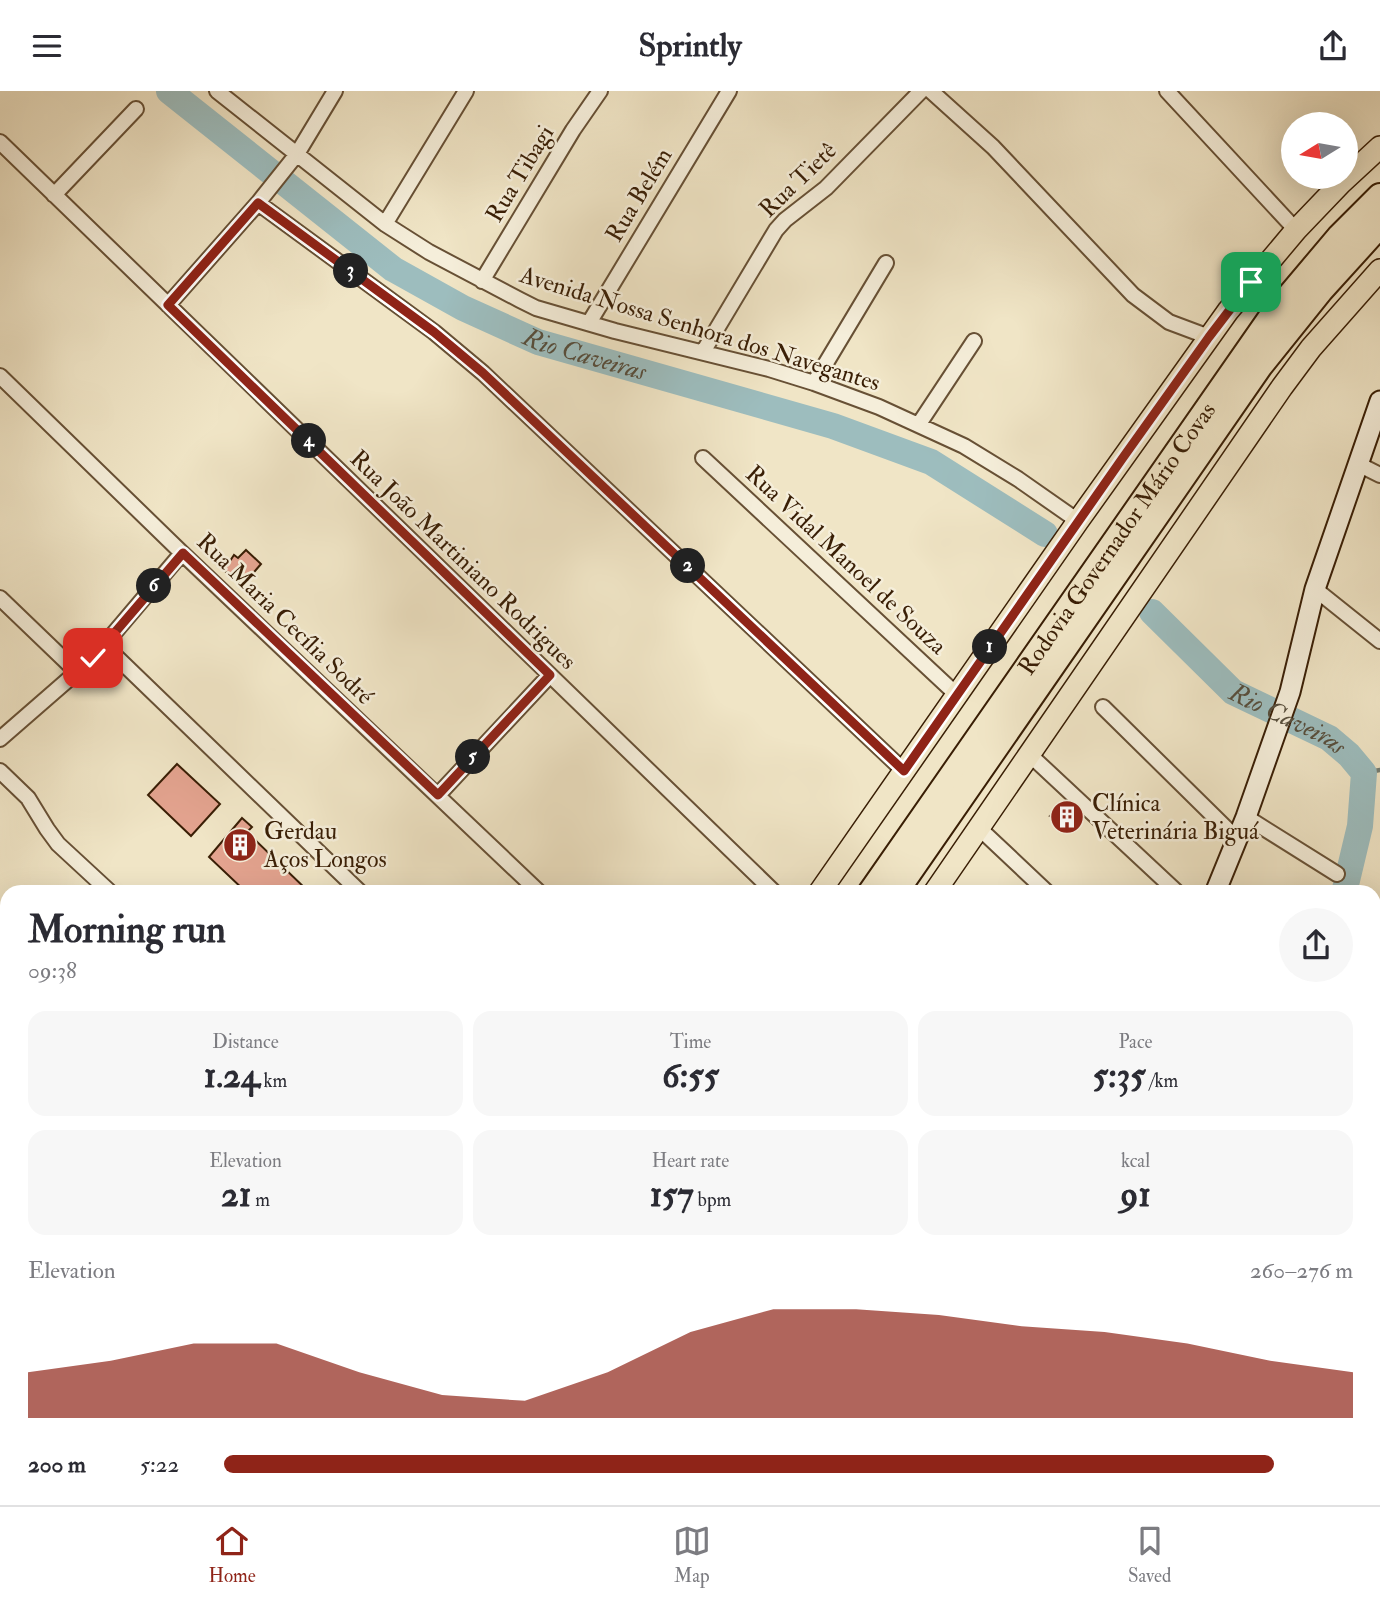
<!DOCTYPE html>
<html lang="en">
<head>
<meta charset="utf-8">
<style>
  :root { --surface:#fff; --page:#f7f7f7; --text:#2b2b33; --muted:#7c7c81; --line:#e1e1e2; --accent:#8f2418 }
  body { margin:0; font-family:"IM FELL Double Pica",serif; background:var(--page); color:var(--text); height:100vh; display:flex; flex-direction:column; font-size:26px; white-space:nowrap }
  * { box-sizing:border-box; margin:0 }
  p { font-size:23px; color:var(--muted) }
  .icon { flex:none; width:38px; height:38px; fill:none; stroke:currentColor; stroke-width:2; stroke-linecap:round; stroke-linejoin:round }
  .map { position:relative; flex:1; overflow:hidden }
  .side { position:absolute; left:0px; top:794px; width:1381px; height:620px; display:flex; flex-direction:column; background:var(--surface); border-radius:21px 21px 0 0; box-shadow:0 7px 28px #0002 }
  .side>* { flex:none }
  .needle { width:46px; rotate:259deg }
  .fabs { position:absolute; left:1281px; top:21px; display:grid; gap:14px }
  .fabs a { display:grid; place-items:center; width:77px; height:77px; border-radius:50%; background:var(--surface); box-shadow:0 7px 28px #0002; font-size:35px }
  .pin { position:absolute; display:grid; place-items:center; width:60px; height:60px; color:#fff; margin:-30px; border-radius:14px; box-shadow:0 4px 10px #0006 }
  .km { position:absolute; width:35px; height:35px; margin:-18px; border-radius:50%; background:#222; color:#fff; font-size:19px; line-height:35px; text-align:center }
  .round { display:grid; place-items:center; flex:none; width:74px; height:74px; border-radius:37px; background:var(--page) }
  .head { display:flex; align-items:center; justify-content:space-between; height:119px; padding:0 28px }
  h1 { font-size:38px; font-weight:700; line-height:52px }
  .figures { display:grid; grid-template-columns:repeat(3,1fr); gap:10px; height:119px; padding:7px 28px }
  .figures div { display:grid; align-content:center; border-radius:18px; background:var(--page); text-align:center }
  .figures b { font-size:35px; font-weight:700 }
  .figures small { font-size:19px; font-weight:400 }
  .figures p { font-size:19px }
  .chart { height:196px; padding:14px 28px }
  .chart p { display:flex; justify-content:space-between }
  .chart svg { width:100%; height:126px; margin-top:7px; fill:var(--accent); opacity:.7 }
  ul { padding:0 28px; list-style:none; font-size:23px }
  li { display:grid; grid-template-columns:112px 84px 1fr; align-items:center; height:52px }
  li i { height:18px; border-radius:9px; background:var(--accent) }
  header { display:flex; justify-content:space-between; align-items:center; height:91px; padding:0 28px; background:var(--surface); font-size:32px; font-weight:700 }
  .menu { display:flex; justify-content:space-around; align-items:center; height:98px; border-top:2px solid var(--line); background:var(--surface); font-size:19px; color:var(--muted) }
  .menu a { display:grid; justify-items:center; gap:4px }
  .menu .selected { color:var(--accent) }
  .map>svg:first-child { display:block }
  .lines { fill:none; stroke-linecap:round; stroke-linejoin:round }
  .stream { stroke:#757d74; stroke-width:4.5 }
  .river { stroke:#9dbdbe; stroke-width:26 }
  .building { fill:#e3a38f; stroke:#391e05; stroke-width:2 }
  .minor-casing { stroke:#675035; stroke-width:18 }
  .tertiary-casing { stroke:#675035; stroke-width:21 }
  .secondary-casing { stroke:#391e05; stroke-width:23 }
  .primary-casing { stroke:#391e05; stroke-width:24 }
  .motorway-casing { stroke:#391e05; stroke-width:28 }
  .minor { stroke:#f5eeda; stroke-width:14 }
  .tertiary { stroke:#f5eeda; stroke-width:18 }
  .secondary { stroke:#f5eeda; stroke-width:19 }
  .primary { stroke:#f0e5c6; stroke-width:21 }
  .motorway { stroke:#f0e5c6; stroke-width:24 }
  .route-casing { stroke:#fff; stroke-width:14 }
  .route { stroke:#8f2418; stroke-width:9 }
  .labels { text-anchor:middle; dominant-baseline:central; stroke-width:5; stroke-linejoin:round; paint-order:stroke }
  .street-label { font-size:24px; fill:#391e05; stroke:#f5eeda }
  .poi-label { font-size:24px; fill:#391e05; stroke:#f5eeda; text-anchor:start }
  .water-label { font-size:26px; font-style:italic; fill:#574e3c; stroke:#f5eeda }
</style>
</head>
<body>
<header><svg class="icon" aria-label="menu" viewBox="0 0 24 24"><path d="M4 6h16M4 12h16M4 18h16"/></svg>Sprintly<svg class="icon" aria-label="share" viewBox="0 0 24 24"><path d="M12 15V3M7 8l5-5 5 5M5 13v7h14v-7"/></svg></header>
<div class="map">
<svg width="1380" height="1414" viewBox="0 0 1380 1414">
  <rect width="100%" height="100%" fill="#f0e5c6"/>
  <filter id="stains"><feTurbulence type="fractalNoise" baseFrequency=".00286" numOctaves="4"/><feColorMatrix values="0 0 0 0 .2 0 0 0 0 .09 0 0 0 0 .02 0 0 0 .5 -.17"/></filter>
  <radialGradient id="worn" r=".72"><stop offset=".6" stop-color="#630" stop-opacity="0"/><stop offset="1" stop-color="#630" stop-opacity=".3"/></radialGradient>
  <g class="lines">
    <!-- stream -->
    <path class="stream" d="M1364 682 1380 679"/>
    <!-- river -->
    <g class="river">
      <path id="s1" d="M169 0 393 178 463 217 538 251 833 335 931 371 1045 443"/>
      <path id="s2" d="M1152 521 1233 601 1329 647 1349 664 1364 682 1360 735 1344 802"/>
      <path d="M1096 1414 1100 1407"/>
    </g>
  </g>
  <!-- building -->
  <path class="building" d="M246 459 261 473 242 495 224 479 234 464 238 467Z
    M177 673 220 713 191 745 148 704Z
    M1064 711 1082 728 1068 741 1061 731 1050 725Z
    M242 727 252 736 247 741 310 802H247L209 766Z
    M223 1407H279L287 1414H230Z"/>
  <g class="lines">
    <!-- minor casing -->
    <g class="minor-casing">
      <path id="minor" d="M217 0 385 133 429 161 520 209 536 217 615 240 769 278 814 292 879 316 964 355 1018 388 1078 430
        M931 0 993 56 1133 204 1169 231 1209 246
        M1167 0 1296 139
        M0 51 775 802
        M54 104 136 18
        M258 112 297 63 335 0
        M385 133 466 0
        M482 190 573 39 600 0
        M168 214 258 112 434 241 483 282 904 680
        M589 232 729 0
        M703 261 776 139 785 129 826 97 921 0
        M0 285 182 462 540 802
        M814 292 886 172
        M919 333 974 250
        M703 367 957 604
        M1358 373 1380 384
        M1315 498 1380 550
        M0 507 77 581
        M104 554 361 802
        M1103 616 1237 748
        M0 648 93 567 182 462
        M1029 663 1178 802
        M0 680 28 707 47 738 58 753 111 802
        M438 704 550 584
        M1246 726 1337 783
        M979 737 1048 802
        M1374 878 1380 871
        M0 1079 7 1071
        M1374 1147 1380 1139
        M1374 1290 1380 1295
        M1374 1404 1380 1396
        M122 1407 130 1414
        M1138 1407 1145 1414
        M1167 1414 1172 1407"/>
    </g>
    <!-- tertiary casing -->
    <g class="tertiary-casing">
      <path id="tertiary" d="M0 956 7 963"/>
    </g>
    <!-- secondary casing -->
    <g class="secondary-casing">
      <path id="secondary" d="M1215 802 1246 726 1290 601 1315 498 1380 310
        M723 1414 727 1407"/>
    </g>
    <!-- primary casing -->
    <g class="primary-casing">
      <path id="primary" d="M819 802 1078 430 1228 220 1296 139 1341 92 1380 56
        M934 802 1282 296 1311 257 1380 179
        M394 1414 399 1407
        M514 1414 518 1407"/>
    </g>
    <!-- motorway casing -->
    <g class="motorway-casing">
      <g id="motorway">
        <path id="s3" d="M870 802 1269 229 1339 146 1380 105"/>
        <path d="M895 802 1260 275 1321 199 1380 134"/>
        <path d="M424 1414 430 1407"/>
        <path d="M470 1414 475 1407"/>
        <path d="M493 1414 497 1407"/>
      </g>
    </g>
    <!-- minor -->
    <use href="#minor" class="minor"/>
    <!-- tertiary -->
    <use href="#tertiary" class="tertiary"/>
    <!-- secondary -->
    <use href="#secondary" class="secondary"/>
    <!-- primary -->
    <use href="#primary" class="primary"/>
    <!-- motorway -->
    <use href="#motorway" class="motorway"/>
  </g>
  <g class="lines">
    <!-- route casing -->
    <g class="route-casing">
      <path id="route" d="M93 567 183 462 438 704 550 584 168 214 258 112 434 241 483 282 904 680 1122 368 1209 246 1251 191"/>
    </g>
    <!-- route -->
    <use href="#route" class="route"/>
  </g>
  <!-- icons -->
  <defs>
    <g id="building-disc" transform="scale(1.75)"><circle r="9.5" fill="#8f2418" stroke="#f5eeda"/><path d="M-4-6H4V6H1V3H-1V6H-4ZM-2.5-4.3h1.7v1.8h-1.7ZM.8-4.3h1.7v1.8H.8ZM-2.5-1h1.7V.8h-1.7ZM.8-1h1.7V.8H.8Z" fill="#fff"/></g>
  </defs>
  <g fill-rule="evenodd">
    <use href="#building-disc" x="1067" y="726"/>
    <use href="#building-disc" x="240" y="754"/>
  </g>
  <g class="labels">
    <!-- street labels -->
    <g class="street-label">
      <text transform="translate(520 83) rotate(-59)">Rua Tibagi</text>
      <text transform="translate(798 89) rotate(-44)">Rua Tietê</text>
      <text transform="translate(639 104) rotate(-59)">Rua Belém</text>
      <text transform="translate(700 238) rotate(17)">Avenida Nossa Senhora dos Navegantes</text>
      <text stroke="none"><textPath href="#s3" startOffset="432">Rodovia Governador Mário Covas</textPath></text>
      <text transform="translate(463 469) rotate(44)">Rua João Martiniano Rodrigues</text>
      <text transform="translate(846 469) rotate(43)">Rua Vidal Manoel de Souza</text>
      <text transform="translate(285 528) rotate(44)">Rua Maria Cecília Sodré</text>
    </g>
    <!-- poi labels -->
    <g class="poi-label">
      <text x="1092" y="712">Clínica<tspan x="1092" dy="28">Veterinária Biguá</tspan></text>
      <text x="264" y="740">Gerdau<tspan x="264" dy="28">Aços Longos</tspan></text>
    </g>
    <!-- water labels -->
    <g class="water-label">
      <text stroke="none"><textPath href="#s1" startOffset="497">Rio Caveiras</textPath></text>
      <text stroke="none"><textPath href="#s2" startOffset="175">Rio Caveiras</textPath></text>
    </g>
  </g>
  <rect width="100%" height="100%" filter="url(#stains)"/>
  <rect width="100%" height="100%" fill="url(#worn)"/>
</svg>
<div class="fabs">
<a><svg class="needle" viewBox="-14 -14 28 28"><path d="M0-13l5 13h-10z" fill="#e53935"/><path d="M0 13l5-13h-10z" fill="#7c7c81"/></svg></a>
</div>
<div class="pin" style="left:1251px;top:191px;background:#1e9e55"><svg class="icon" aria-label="arrive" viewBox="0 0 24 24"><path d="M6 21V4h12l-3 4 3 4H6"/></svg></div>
<div class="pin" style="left:93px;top:567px;background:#d93025"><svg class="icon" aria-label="check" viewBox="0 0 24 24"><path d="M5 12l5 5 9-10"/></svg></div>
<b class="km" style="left:990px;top:556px">1</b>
<b class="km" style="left:688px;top:475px">2</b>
<b class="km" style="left:351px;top:180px">3</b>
<b class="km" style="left:309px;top:350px">4</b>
<b class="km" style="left:473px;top:666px">5</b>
<b class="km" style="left:154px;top:495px">6</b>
<section class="side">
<div class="head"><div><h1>Morning run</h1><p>09:38</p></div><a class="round"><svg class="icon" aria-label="share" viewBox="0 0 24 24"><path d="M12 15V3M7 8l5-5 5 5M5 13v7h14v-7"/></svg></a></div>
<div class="figures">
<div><p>Distance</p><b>1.24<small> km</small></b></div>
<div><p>Time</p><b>6:55</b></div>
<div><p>Pace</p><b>5:35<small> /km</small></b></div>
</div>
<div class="figures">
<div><p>Elevation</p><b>21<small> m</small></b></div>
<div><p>Heart rate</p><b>157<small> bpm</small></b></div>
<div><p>kcal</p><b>91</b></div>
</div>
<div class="chart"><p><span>Elevation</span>260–276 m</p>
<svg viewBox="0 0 160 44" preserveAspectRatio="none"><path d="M0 44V28L10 24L20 18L30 18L40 28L50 36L60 38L70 28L80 14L90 6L100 6L110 8L120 12L130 14L140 18L150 24L160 28V44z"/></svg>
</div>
<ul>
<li><b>200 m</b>5:22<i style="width:93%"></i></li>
</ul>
</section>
</div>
<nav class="menu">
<a class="selected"><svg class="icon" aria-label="home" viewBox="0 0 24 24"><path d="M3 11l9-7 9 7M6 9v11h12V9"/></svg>Home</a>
<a><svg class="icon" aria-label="map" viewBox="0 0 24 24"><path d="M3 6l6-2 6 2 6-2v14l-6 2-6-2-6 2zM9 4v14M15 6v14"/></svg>Map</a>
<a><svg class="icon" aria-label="saved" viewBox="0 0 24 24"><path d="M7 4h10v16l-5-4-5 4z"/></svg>Saved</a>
</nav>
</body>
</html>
